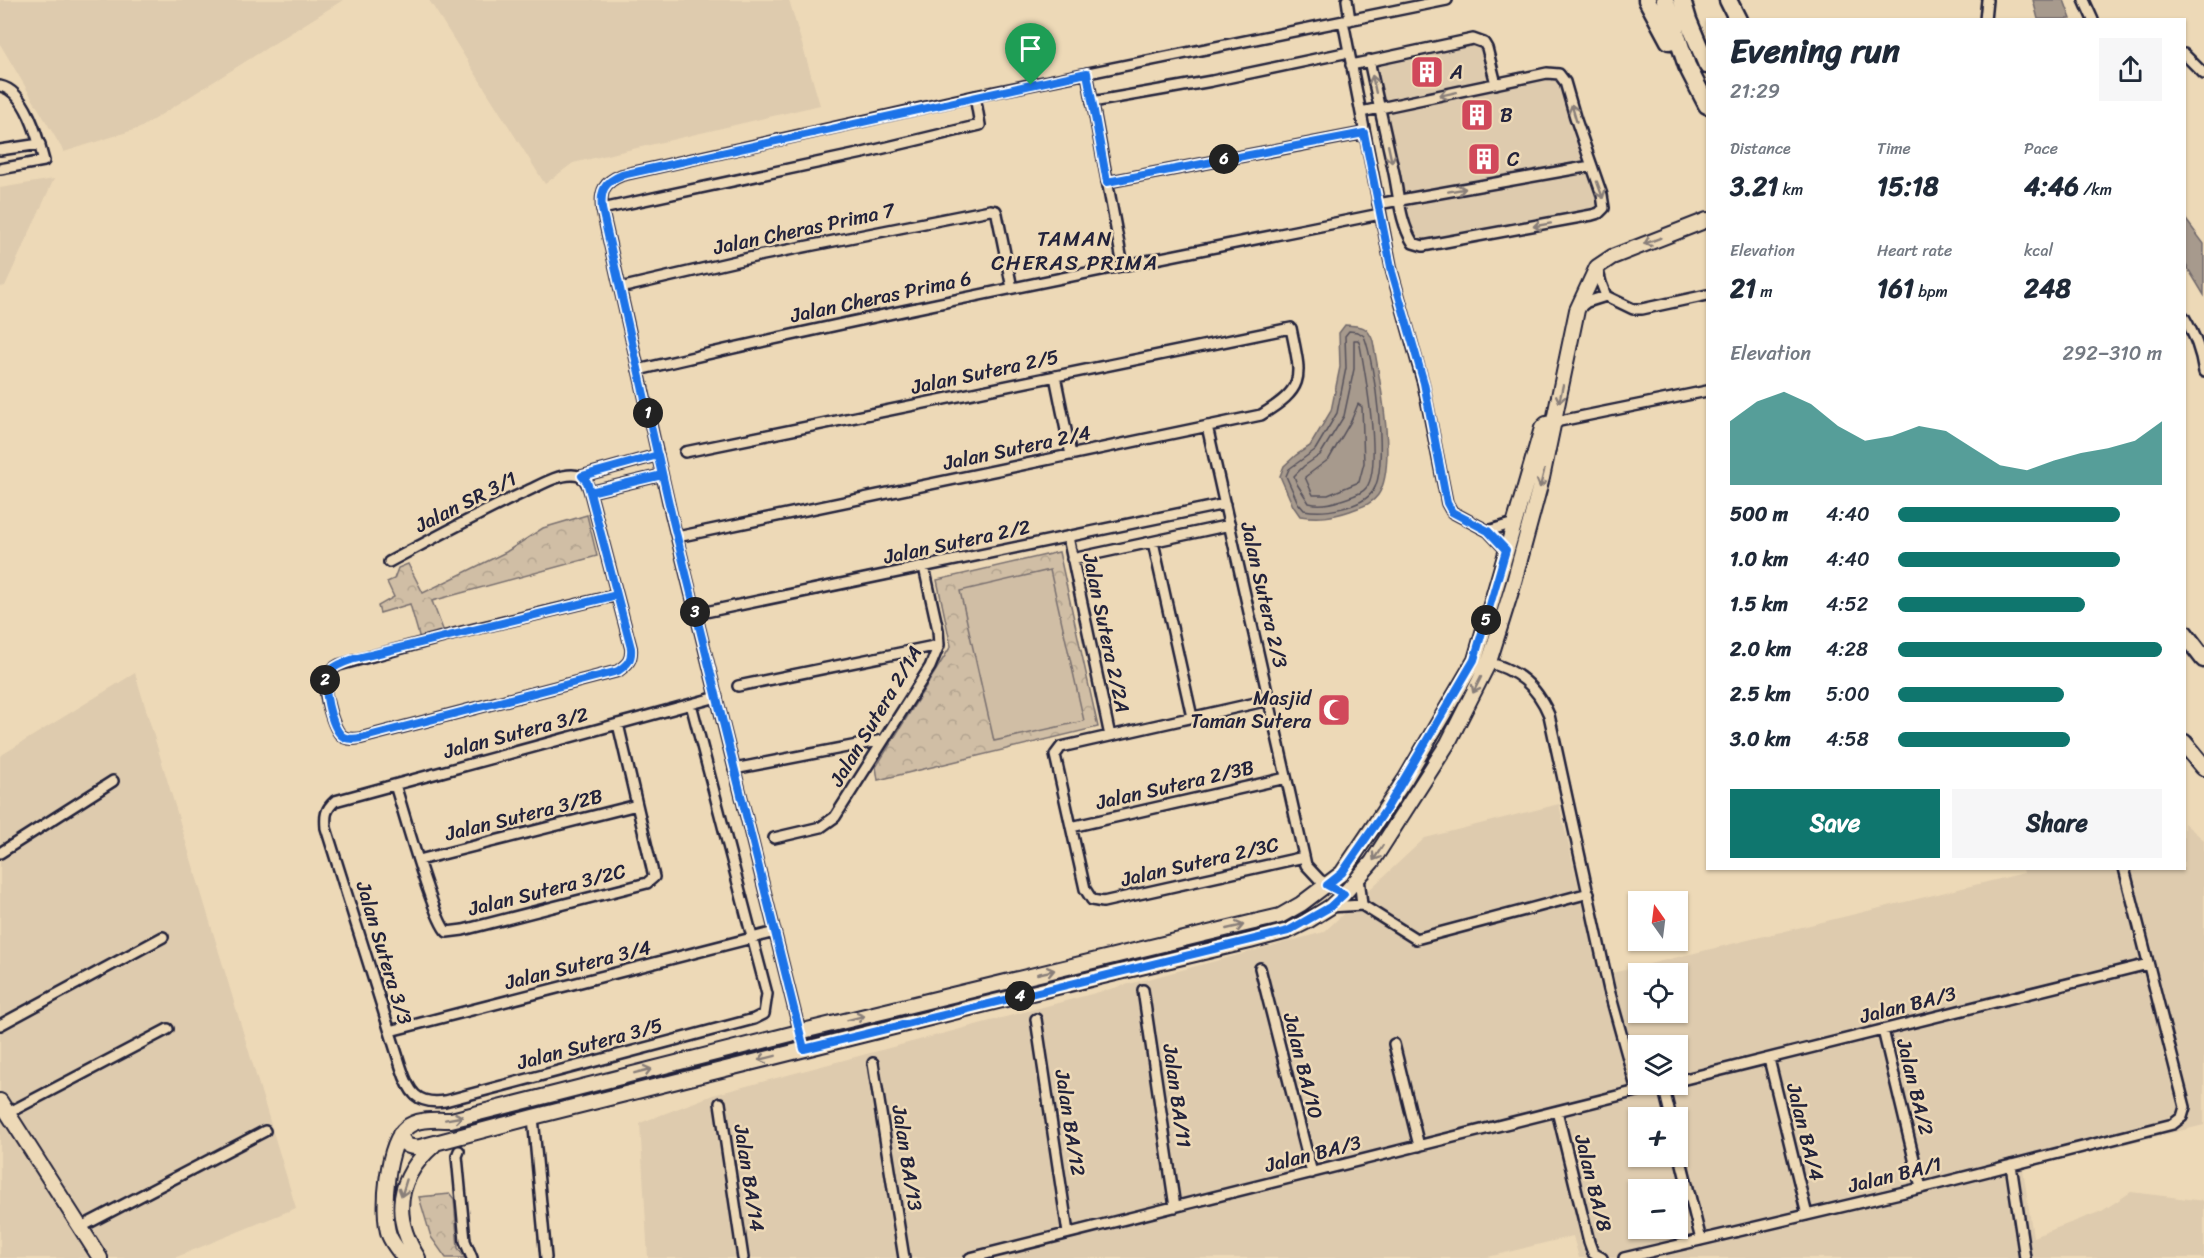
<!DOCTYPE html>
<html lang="en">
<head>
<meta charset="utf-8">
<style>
  :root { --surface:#fff; --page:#f6f6f7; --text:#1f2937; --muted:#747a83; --accent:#0f766e }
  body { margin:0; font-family:Sriracha,sans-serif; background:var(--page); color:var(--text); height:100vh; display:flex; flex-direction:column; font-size:22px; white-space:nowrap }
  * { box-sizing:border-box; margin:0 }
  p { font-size:20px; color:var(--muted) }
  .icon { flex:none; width:33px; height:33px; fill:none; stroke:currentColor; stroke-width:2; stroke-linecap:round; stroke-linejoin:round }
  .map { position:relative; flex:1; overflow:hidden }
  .sheet { position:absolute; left:1706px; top:18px; width:480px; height:852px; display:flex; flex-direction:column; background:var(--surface); border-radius:0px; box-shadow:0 2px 4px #0004 }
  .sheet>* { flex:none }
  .needle { width:39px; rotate:346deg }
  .tools { position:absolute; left:1628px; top:891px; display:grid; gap:12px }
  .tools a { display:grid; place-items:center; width:60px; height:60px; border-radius:0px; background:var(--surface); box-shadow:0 2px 4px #0004; font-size:30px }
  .pin { position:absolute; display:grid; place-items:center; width:51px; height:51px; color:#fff; margin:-62px -26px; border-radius:50% 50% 50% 0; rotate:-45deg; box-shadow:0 0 6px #0007 }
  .pin .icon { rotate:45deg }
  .km { position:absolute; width:30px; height:30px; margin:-15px; border-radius:50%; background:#222; color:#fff; font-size:16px; line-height:30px; text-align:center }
  .round { display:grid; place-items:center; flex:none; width:63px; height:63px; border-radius:0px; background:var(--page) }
  .headline { display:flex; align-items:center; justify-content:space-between; height:102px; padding:0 24px }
  h1 { font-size:33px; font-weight:700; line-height:45px }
  .figures { display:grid; grid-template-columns:repeat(3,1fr); gap:9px; height:102px; padding:6px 24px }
  .figures div { display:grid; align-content:center }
  .figures b { font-size:26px; font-weight:700 }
  .figures small { font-size:16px; font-weight:400 }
  .figures p { font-size:16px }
  .chart { height:168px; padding:12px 24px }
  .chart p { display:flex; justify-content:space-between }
  .chart svg { width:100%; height:108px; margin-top:6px; fill:var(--accent); opacity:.7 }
  .action { display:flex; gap:12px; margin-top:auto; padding:12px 24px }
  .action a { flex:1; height:69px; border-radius:0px; background:var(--accent); color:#fff; font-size:24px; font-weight:700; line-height:69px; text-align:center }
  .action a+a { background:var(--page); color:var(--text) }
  ul { padding:0 24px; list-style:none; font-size:20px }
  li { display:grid; grid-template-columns:96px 72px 1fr; align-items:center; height:45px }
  li i { height:15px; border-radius:8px; background:var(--accent) }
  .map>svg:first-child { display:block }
  .built { fill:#decbae; fill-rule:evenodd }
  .park { fill:url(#park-crowns); stroke:#797070; stroke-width:1.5 }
  .pitch { fill:#d0bea5; stroke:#797070; stroke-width:1.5 }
  .water { fill:#a79a8d; stroke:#726a6c; stroke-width:1.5 }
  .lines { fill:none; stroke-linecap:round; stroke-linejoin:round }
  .shore { stroke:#57525c; stroke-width:1.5 }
  .street-casing { stroke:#22223b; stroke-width:14 }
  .secondary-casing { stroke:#22223b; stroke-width:18 }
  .highway-casing { stroke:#22223b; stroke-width:21 }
  .street { stroke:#edd9b7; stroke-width:9 }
  .secondary { stroke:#edd9b7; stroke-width:14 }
  .highway { stroke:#edd9b7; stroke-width:16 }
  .oneway { stroke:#887e79 }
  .route-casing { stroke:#fff; stroke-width:12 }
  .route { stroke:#1a73e8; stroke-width:8 }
  .labels { text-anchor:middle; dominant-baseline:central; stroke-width:5; stroke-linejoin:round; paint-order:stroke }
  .poi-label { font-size:20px; fill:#22223b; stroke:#edd9b7; text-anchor:start }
  .street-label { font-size:20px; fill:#22223b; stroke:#edd9b7 }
  .neighbourhood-label { font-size:21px; letter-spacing:1.5px; fill:#22223b; stroke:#edd9b7 }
</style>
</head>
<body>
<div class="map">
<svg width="2204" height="1258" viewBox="0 0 2204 1258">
  <defs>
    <pattern id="park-crowns" width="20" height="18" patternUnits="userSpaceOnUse" patternTransform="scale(1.5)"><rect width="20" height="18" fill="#d0bea5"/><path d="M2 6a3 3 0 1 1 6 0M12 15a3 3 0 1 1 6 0" fill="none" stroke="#b2a38f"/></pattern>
  </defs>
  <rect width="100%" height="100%" fill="#edd9b7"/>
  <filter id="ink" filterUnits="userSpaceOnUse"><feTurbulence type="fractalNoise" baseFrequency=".0167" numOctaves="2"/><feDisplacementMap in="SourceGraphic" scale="12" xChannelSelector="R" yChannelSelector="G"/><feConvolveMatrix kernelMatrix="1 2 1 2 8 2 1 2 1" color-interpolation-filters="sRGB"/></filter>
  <g filter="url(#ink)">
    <!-- built -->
    <path class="built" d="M0 0H343L140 128 64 152 0 44Z
      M429 0H789L820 105 573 163 545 184Z
      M1474 42 1483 47 1493 88 1548 76 1559 79 1601 201 1600 207 1596 211 1424 243 1414 240 1407 228 1373 63Z
      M54 179 5 286 0 287V188Z
      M135 673 296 1208 174 1258H0V756Z
      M1559 804 1600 976 2024 873 2023 869 2184 868V823L2204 840V1125L2023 1169 2033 1237 2102 1211 2131 1192 2204 1201V1258H1579L1573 1236 1484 1258H648L640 1123 713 1095 1324 932 1425 838ZM1638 974H1677V1012H1638ZM1638 1046H1677V1084H1638ZM1638 1118H1677V1156H1638ZM1638 1190H1677V1228H1638Z"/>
    <!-- park -->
    <path class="park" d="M587 515 597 556 432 601 444 632 420 639 410 604 380 613 378 606 394 597 387 582 394 579 398 568 408 564 423 593 506 552 543 528Z
      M1059 552 1098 727 878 780 876 767 951 646 937 580Z
      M450 1194 454 1199 458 1248 465 1258H446L431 1237 419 1197Z"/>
    <!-- pitch -->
    <path class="pitch" d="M1050 570 1084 721 994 741 960 591Z"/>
    <!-- water -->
    <path class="water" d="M2033 0H2064L2071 19H2038Z
      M2184 217 2204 244V295L2184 262Z
      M1345 325C1361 326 1367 325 1373 341 1379 376 1398 466 1378 495 1371 505 1360 507 1350 511 1332 517 1319 519 1300 516L1293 506 1280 476 1284 466 1296 455 1310 446 1331 411 1340 367 1339 333Z"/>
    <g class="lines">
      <!-- shore -->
      <path class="shore" d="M1349 331 1358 332 1364 336C1375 364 1389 467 1373 491 1362 508 1323 514 1304 510L1298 503 1286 476 1289 469 1315 450 1337 413 1346 368 1345 336Z
        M1354 340H1358L1360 345C1365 372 1383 468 1366 488 1361 495 1349 497 1341 500 1330 504 1320 506 1309 503L1297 484 1294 476 1304 466 1320 455 1344 416 1354 369Z
        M1358 404 1362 407 1364 463 1359 482 1328 495H1313L1305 477 1329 459 1351 421Z"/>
      <!-- street casing -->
      <g class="street-casing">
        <path id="street" d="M1347 0 1350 20
          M2084 0 2093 20
          M1985 20 1987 0
          M1343 21 1392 272 1423 383 1447 503 1452 512 1488 531 1506 550
          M2184 54 2204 74
          M1351 65 1473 39 1484 43 1487 48 1496 84
          M1087 73 1123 266
          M0 86C26 91 38 138 44 161L0 169
          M1092 102 1212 81 1349 52
          M1361 112 1380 108 1547 73 1559 74 1565 82 1575 117 1602 195 1604 208 1599 213 1592 215 1423 246 1413 243C1400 222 1399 197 1394 173 1386 135 1377 98 1369 60
          M0 150 40 144
          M1107 182 1364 133
          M1378 204 1591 166
          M602 209 863 153 980 125 975 96
          M1597 267 1601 283 1606 296
          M620 288 758 256 990 210 996 211 997 214 1012 288
          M1579 308 1587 302 1606 296 1633 309H1642L1707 295
          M2184 317C2195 336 2201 351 2204 372
          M638 370C884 312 1132 264 1380 214
          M1055 376 1071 455
          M1555 422 1707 391
          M1207 426 1306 865 1320 880 1344 894
          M582 476 658 455
          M590 492 662 475
          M1488 531 1514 523
          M677 537 1261 415C1307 387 1301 377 1291 328L685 452
          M1068 537 1110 736
          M1153 542 1192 717
          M1072 559 1230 525
          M389 562C434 538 478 514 525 492 539 486 556 475 572 475 584 475 587 482 590 492L631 648C632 660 628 664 618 671L361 738C354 739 348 740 342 736 333 729 322 689 326 678 328 672 333 668 339 665L458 633 617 595
          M696 614 1225 504
          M1486 662C1517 669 1537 686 1549 715L1609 990 1637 1091
          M738 686 939 645
          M1269 700 1061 747 1055 755 1085 889 1092 900 1103 902 1304 857
          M691 704 767 994 764 1014 754 1019 445 1101C416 1105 409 1092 401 1067L326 828C325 816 325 810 335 801L717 697
          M734 769 883 740
          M395 785C403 809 434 922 447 932L463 930 647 883 654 877 618 724
          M1071 827 1286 778
          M774 838 821 827 835 817 930 667 939 645 938 630 924 567
          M0 853 113 781
          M419 860 637 805
          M1359 877 1362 905
          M1362 905 1416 939 1589 893
          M1330 907 1362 905
          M1260 968 1312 1173
          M1143 990 1175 1207
          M1036 1019 1068 1233
          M0 1025 163 937
          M1883 1030 1921 1188
          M390 1031 775 932
          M1394 1044 1419 1146
          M804 1049 671 514 602 209C600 191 604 182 622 175L975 96 1447 0
          M1769 1059 1807 1215
          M873 1063 904 1258
          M1677 1081 2148 964
          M1663 1085 1671 1118
          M720 1103 743 1258
          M1557 1111 1589 1242 1593 1253 1602 1258
          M8 1113 168 1029
          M533 1117 546 1258
          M1677 1144 1701 1240
          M459 1151 457 1156 465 1241 472 1258
          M2011 1165 2025 1258
          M81 1227 265 1131
          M970 1258 1665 1084
          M1624 1258 1921 1188 2173 1124 2182 1117 2185 1107 2124 868"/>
      </g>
      <!-- secondary casing -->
      <g class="secondary-casing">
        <path id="secondary" d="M0 1101 100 1258
          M400 1134C404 1145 408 1148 420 1147L533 1117 994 1002 1250 941 1288 931 1306 922 1330 907 1344 894 1372 862 1448 743 1489 662 1514 582 1542 478 1577 310 1597 267 1612 257 1707 220
          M404 1258C399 1251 392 1243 389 1235 381 1212 387 1143 406 1128 417 1118 436 1120 451 1120L799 1032 1250 923 1280 916 1301 904 1342 873 1406 778 1475 660 1542 428 1546 424 1555 422
          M418 1258C391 1216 397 1177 434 1145"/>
      </g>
      <!-- highway casing -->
      <g class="highway-casing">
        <path id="highway" d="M1647 0 1669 41
          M1665 0 1687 66 1707 105
          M1682 0 1688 20 1707 65
          M1728 0 1738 20
          M2184 633 2204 659
          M2184 743 2204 767"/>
      </g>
      <!-- street -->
      <use href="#street" class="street"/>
      <!-- secondary -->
      <use href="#secondary" class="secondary"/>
      <!-- highway -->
      <use href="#highway" class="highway"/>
    </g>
    <!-- one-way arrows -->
    <defs><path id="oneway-shaft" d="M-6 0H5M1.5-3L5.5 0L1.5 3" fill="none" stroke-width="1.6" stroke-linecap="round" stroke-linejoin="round" transform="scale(1.5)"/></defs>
    <g class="oneway">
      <use href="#oneway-shaft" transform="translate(1374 84) rotate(-102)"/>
      <use href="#oneway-shaft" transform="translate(1448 94) rotate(168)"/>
      <use href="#oneway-shaft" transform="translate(1574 113) rotate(-106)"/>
      <use href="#oneway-shaft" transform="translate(1390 154) rotate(78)"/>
      <use href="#oneway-shaft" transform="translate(1457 190) rotate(-10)"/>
      <use href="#oneway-shaft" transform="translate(1600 190) rotate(70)"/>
      <use href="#oneway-shaft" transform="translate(1542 225) rotate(170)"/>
      <use href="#oneway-shaft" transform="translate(1652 241) rotate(159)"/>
      <use href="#oneway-shaft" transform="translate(1561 394) rotate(102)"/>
      <use href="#oneway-shaft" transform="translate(1542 479) rotate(104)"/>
      <use href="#oneway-shaft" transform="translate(1477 685) rotate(117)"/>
      <use href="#oneway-shaft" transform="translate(1378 853) rotate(122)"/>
      <use href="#oneway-shaft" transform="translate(1235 927) rotate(-13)"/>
      <use href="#oneway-shaft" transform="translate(1046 972) rotate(-13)"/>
      <use href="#oneway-shaft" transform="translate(856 1018) rotate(-14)"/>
      <use href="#oneway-shaft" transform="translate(767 1058) rotate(166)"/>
      <use href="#oneway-shaft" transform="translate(643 1071) rotate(-14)"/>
      <use href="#oneway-shaft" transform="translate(454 1118) rotate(-10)"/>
      <use href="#oneway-shaft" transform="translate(404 1188) rotate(107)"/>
    </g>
  </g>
  <g class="lines" filter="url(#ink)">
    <!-- route casing -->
    <g class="route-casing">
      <path id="route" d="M1031 85 622 175C604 182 600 191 602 209 622 298 642 386 662 475L590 492 631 648C632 660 628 664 618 671L361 738C354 739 347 740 342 736 331 727 321 684 329 672 335 665 345 662 354 659L617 595 590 492 587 482 582 476 658 455C664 482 670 510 677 537L804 1049 1288 931 1330 907 1344 894 1327 885 1342 873 1387 808 1474 660 1506 550 1488 531 1452 512 1447 503 1424 383 1392 272 1364 133 1107 182 1087 73 1031 85"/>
    </g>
    <!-- route -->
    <use href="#route" class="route"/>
  </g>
  <!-- icons -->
  <defs>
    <g id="building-square" transform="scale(1.725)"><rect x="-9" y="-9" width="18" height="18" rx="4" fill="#d1495b" stroke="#edd9b7"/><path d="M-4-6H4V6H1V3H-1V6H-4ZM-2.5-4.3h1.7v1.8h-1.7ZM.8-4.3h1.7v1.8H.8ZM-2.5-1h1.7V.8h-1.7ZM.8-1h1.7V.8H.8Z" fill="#fff"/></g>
    <g id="mosque-square" transform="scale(1.725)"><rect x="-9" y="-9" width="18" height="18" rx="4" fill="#d1495b" stroke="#edd9b7"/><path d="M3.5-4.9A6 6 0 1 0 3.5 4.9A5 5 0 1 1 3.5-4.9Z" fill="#fff"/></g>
  </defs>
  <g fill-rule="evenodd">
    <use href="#building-square" x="1427" y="72"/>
    <use href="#building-square" x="1477" y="115"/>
    <use href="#building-square" x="1484" y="159"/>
    <use href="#mosque-square" x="1334" y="710"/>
  </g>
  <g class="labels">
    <!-- poi labels -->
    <g class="poi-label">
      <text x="1450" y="72">A</text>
      <text x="1500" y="115">B</text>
      <text x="1507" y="159">C</text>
      <text x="1311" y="698" text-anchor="end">Masjid<tspan x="1311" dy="23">Taman Sutera</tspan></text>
    </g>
    <!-- street labels -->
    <g class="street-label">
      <text transform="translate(804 229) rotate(-12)">Jalan Cheras Prima 7</text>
      <text transform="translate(881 297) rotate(-12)">Jalan Cheras Prima 6</text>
      <text transform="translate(985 372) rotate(-12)">Jalan Sutera 2/5</text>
      <text transform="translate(1017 448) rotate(-12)">Jalan Sutera 2/4</text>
      <text transform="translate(466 502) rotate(-27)">Jalan SR 3/1</text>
      <text transform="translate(957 542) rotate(-12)">Jalan Sutera 2/2</text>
      <text transform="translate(1264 595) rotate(77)">Jalan Sutera 2/3</text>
      <text transform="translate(1106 633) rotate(78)">Jalan Sutera 2/2A</text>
      <text transform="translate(876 716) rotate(-59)">Jalan Sutera 2/1A</text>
      <text transform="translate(516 733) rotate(-15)">Jalan Sutera 3/2</text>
      <text transform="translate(1175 785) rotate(-13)">Jalan Sutera 2/3B</text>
      <text transform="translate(524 815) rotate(-14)">Jalan Sutera 3/2B</text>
      <text transform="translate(1200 862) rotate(-13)">Jalan Sutera 2/3C</text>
      <text transform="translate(547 890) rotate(-14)">Jalan Sutera 3/2C</text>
      <text transform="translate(384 953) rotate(73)">Jalan Sutera 3/3</text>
      <text transform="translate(578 965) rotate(-14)">Jalan Sutera 3/4</text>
      <text transform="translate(1908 1005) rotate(-14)">Jalan BA/3</text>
      <text transform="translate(590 1044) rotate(-15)">Jalan Sutera 3/5</text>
      <text transform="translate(1303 1066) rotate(76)">Jalan BA/10</text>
      <text transform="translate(1915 1087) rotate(76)">Jalan BA/2</text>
      <text transform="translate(1177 1096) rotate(82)">Jalan BA/11</text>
      <text transform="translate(1070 1123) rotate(81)">Jalan BA/12</text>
      <text transform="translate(1805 1132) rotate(76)">Jalan BA/4</text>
      <text transform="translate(1313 1154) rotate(-14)">Jalan BA/3</text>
      <text transform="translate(907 1158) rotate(81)">Jalan BA/13</text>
      <text transform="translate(1895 1175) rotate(-14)">Jalan BA/1</text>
      <text transform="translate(749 1178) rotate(81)">Jalan BA/14</text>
      <text transform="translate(1593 1183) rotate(76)">Jalan BA/8</text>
    </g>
    <!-- neighbourhood labels -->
    <g class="neighbourhood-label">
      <text x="1075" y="239">TAMAN<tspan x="1075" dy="24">CHERAS PRIMA</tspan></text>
    </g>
  </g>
</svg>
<div class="tools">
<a><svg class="needle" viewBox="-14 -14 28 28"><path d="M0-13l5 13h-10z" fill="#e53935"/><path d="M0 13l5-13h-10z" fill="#747a83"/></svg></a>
<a><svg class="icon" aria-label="locate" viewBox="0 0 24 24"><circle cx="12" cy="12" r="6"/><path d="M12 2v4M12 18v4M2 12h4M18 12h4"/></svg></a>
<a><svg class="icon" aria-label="layers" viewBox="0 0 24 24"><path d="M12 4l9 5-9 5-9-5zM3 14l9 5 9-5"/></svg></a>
<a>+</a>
<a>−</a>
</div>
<div class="pin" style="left:1031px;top:85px;background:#1e9e55"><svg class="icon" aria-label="arrive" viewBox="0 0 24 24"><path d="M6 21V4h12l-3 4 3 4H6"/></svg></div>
<b class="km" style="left:648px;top:413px">1</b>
<b class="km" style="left:325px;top:680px">2</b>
<b class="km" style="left:695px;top:612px">3</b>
<b class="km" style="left:1020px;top:996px">4</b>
<b class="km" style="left:1486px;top:620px">5</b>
<b class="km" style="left:1224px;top:159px">6</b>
<section class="sheet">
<div class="headline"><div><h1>Evening run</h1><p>21:29</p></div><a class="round"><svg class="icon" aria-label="share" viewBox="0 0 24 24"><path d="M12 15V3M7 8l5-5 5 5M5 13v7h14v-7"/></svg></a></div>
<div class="figures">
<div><p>Distance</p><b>3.21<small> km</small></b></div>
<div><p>Time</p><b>15:18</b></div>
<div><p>Pace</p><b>4:46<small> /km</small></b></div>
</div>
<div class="figures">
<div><p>Elevation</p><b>21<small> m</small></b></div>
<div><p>Heart rate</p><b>161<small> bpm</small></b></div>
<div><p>kcal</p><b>248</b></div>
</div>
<div class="chart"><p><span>Elevation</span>292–310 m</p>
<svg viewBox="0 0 160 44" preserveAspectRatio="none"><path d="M0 44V18L10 10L20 6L30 11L40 20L50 26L60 24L70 20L80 22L90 29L100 36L110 38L120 34L130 31L140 29L150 26L160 18V44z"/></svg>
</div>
<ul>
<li><b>500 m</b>4:40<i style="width:84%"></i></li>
<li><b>1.0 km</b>4:40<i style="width:84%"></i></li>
<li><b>1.5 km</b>4:52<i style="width:71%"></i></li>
<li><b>2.0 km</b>4:28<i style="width:100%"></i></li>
<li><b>2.5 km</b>5:00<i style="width:63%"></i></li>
<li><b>3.0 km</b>4:58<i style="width:65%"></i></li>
</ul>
<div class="action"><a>Save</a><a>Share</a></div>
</section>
</div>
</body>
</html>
